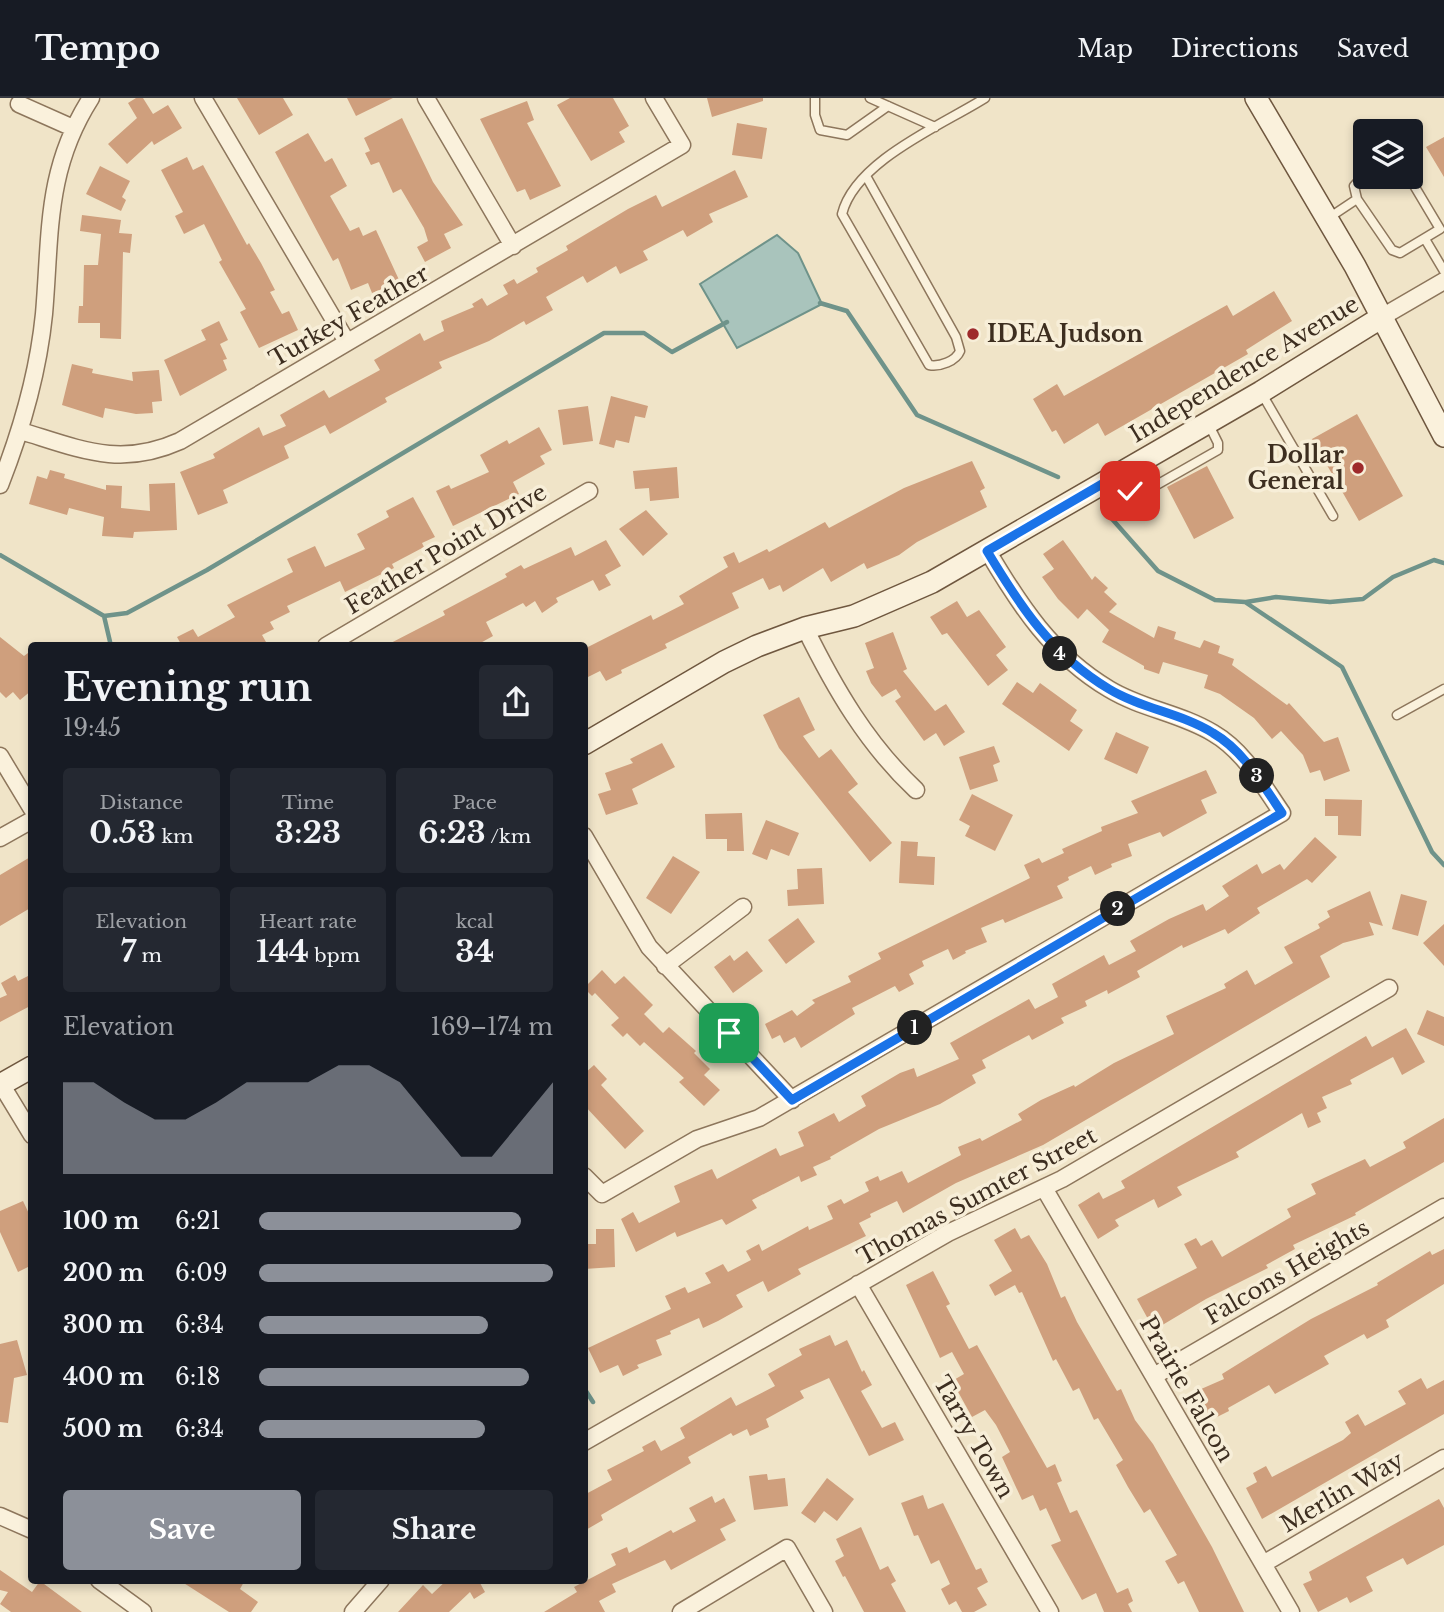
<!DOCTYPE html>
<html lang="en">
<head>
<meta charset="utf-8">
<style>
  :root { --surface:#171b24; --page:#242831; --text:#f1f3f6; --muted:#9ea1a6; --line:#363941; --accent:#8c9099 }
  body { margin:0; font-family:"Libre Baskerville",serif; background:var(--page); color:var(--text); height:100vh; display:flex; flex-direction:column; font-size:26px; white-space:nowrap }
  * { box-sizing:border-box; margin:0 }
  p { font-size:23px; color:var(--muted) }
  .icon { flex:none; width:38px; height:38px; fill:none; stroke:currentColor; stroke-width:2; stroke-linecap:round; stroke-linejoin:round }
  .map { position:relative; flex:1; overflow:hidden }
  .drawer { position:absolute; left:28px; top:544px; width:560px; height:942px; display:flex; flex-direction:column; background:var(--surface); border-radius:7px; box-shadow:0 4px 10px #0003 }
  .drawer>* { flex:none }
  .buttons { position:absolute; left:1353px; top:21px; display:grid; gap:14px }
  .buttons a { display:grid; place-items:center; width:70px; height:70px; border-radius:7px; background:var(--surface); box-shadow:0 4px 10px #0003; font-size:35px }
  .pin { position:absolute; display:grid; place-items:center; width:60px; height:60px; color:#fff; margin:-30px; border-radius:14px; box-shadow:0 4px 10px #0006 }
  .km { position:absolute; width:35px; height:35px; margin:-18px; border-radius:50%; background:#222; color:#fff; font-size:19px; line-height:35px; text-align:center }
  .round { display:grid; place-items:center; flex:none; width:74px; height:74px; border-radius:7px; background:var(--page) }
  .overview { display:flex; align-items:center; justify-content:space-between; height:119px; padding:0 35px }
  h1 { font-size:38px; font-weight:700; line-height:52px }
  .figures { display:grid; grid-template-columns:repeat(3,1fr); gap:10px; height:119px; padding:7px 35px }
  .figures div { display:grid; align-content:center; border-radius:7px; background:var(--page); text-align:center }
  .figures b { font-size:30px; font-weight:700 }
  .figures small { font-size:19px; font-weight:400 }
  .figures p { font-size:19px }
  .chart { height:196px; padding:14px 35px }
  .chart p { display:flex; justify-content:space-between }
  .chart svg { width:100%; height:126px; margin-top:7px; fill:var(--accent); opacity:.7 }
  .cta { display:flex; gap:14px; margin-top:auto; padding:14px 35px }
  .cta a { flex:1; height:80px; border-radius:7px; background:var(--accent); color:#fff; font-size:28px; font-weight:700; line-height:80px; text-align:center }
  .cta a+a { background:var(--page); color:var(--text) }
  ul { padding:0 35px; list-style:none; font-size:23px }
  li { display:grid; grid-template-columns:112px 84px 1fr; align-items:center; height:52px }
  li i { height:18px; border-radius:9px; background:var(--accent) }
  header { display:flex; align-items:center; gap:42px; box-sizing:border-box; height:98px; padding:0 35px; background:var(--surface); border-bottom:2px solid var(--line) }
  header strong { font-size:33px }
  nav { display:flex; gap:38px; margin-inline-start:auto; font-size:24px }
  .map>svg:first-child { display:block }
  .water { fill:#a9c4bc; stroke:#6f938a; stroke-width:2 }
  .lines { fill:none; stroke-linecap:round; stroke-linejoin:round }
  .stream { stroke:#6f938a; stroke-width:4.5 }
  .building { fill:#cf9f7d }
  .lane-casing { stroke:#8d765c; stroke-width:11 }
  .street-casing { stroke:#8d765c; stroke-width:19 }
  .secondary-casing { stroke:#6f573f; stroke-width:24 }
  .lane { stroke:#faf1dc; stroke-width:8 }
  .street { stroke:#faf1dc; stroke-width:16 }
  .secondary { stroke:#faf1dc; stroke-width:21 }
  .route-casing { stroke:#fff; stroke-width:14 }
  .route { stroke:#1a73e8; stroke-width:9 }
  .poi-dot { fill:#9e2a2b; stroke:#f7eed8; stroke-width:2.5 }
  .labels { text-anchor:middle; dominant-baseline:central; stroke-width:7; stroke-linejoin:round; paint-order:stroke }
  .street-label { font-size:23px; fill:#3d2e20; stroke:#f7eed8 }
  .poi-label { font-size:23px; font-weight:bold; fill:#3d2e20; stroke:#f7eed8; text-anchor:start }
</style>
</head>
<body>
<header>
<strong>Tempo</strong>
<nav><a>Map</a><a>Directions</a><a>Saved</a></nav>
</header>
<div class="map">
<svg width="1444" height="1514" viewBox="0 0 1444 1514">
  <rect width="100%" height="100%" fill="#f0e4c8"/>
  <!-- water -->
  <path class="water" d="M777 137 798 155 822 206 737 250 700 186Z"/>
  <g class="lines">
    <!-- stream -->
    <path class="stream" d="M820 205 847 213 917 317 1058 379
      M1105 413 1158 473 1215 502 1245 504 1342 569 1432 754 1444 767
      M0 457 104 518 127 515 207 472 604 235H644L672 254 727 224
      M1246 504 1276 499 1330 504 1363 501 1393 479 1434 462 1444 465
      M104 518 111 548
      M584 1290 593 1304"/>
  </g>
  <!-- building -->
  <path class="building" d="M136 0H143L153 16 168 7 182 30 154 47 152 43 127 66 108 46 137 20 128 5Z
    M237 0H283L293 17 259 37Z
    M347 0H393L356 18Z
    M570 0H613L629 28 619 34 625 44 591 63 557 7Z
    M707 0H763V3L712 19Z
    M527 3 534 22 527 25 561 88 530 102 525 91 517 94 480 21Z
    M402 20 433 84 463 127 444 136 451 150 425 164 417 149 428 143 424 130 401 91 393 95 379 64 371 67 365 55 370 53 364 40Z
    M737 25 767 30 762 61 732 57Z
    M308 35 325 64 332 60 347 88 330 98 350 133 359 129 363 138 376 132 400 184 372 195 368 185 351 192 338 160 333 163 275 54Z
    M1444 39V79L1426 49Z
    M187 59 193 72 203 67 247 147 249 145 261 165 275 192 270 194 282 216 289 213 298 232 259 250 240 214 246 211 219 164 222 162 204 126 184 136 175 118 183 114 161 72Z
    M100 68 130 83 122 99 126 102 121 113 86 96Z
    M735 72 748 99 709 116 713 124 687 139 683 132 643 153 648 162 620 176 616 168 587 185 583 178 546 199 553 212 526 227 524 223 489 243 439 264 442 270 385 300 387 304 330 336 325 327 284 348 289 360 223 392 228 405 198 417 180 374 215 360 213 356 259 329 263 338 286 328 280 317 324 292 329 300 380 272 374 262 420 235 424 243 444 233 441 223 474 209 472 206 482 200 487 208 508 196 503 187 514 181 517 186 538 174 536 170 568 152 566 148 628 111 656 97 662 109Z
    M82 117 121 122 119 135 132 136 130 155 123 154 121 241 100 240V225H78L79 208H83L84 167H98L101 136 80 133Z
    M1274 193 1292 223 1246 252 1248 256 1105 338 1098 325 1064 346 1056 332 1052 334 1033 301 1057 286 1064 298 1227 207 1233 218Z
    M219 223 228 242 220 246 227 261 223 262 227 272 180 298 164 262 206 242 201 232Z
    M72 266 93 271 92 275 133 283 132 274 159 272 162 303 152 304 153 315 136 316 105 310 103 320 62 307Z
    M611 298 648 308 645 320 635 318 629 345 616 342 614 350 599 346Z
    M588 308 593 343 563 347 558 312Z
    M1357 316 1403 398 1359 423 1312 341Z
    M539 329 552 352 540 358 545 366 513 384 519 396 453 428 436 393 449 387 451 391 489 374 480 357 507 342 509 346Z
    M972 363 985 390 980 393 987 409 917 444 899 457 867 471 864 465 831 484 823 470 783 494 780 487 769 492 763 480 732 495 739 510 665 546 667 550 621 572 622 575 606 583 600 573 584 581V551L651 517 653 522 684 506 679 498 728 469 723 459 734 454 739 465 767 451 769 454 825 424 829 430 904 390Z
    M1207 368 1234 420 1194 441 1167 389Z
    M677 369 679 400 650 403 649 390 635 391 633 373Z
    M50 372 65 376 64 380 106 392V387L122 388 121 410 150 413 149 386 175 385 177 432 134 434 133 440 102 438 104 419 69 410 67 417 29 406 37 378 47 381Z
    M413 399 435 439 422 445 424 449 392 466 394 470 345 494 340 483 287 508 290 514 270 524 274 531 262 537 266 544 259 548H182L177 539 193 531 198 539 235 519 227 507 293 474 287 461 315 448 325 469 365 451 357 436 389 419 386 413Z
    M646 412 668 436 643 458 619 431Z
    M606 442 621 468 605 477 611 487 599 493 593 482 556 500 558 504 542 515 535 503 526 509 523 505 486 524 493 538 475 548H385L445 517 443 513 507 479 505 476 521 467 524 471 571 449 575 458Z
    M1063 442 1092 482 1095 478 1108 490 1104 494 1117 506 1109 514 1154 540 1158 528 1176 534 1174 541 1200 550 1204 542 1220 548 1218 555 1234 561 1232 567 1287 607 1289 605 1324 644 1338 639 1350 673 1324 683 1320 672 1310 675 1303 657 1281 633 1272 641 1254 620 1220 596 1204 590 1208 577 1163 564 1159 576 1144 571V568L1102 544 1109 532 1087 511 1078 521 1058 501 1042 479 1054 471 1043 456Z
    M957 503 967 519 979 512 1006 549 996 557 1008 572 988 588 947 535 942 537 930 519Z
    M893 534 907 571 903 573 935 613 946 606 965 634 944 648 936 635 924 643 895 603 901 599 896 591 882 599 871 585 866 573 874 570 865 545Z
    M0 539 24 558 32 552V592L20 602 13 594 6 600 0 594Z
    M1017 584 1033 595 1040 585 1077 612 1070 623 1083 632 1069 653 1002 606Z
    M799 599 815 632 803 638 819 660 831 651 858 686 848 694 892 745 870 764 779 650 763 617Z
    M1116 634 1149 649 1137 676 1104 661Z
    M662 645 675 669 632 691 638 706 606 717 598 696 611 692 605 675 633 665 630 661Z
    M994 648 1000 664 993 667 998 683 970 692 959 659Z
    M1206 672 1217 695 1201 702 1207 715 1163 739 1160 734 1128 746 1132 758 1111 766 1112 769 1095 777 1091 768 1068 779 1069 782 1057 788 1063 800 1005 825 1003 821 981 830 987 844 965 853 966 855 953 862 948 851 922 863 924 868 909 876 914 886 899 894 895 888 852 910 855 916 801 950 795 939 784 945 780 937 772 941 765 926 792 912 797 918 815 905 812 902 851 884 848 878 881 861 878 855 1030 780 1024 767 1039 760 1042 765 1064 755 1062 751 1102 733 1101 729 1138 715 1131 703Z
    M972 696 1013 717 995 753 965 738 970 728 959 722Z
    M1325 701 1362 702 1361 738 1338 737V718H1325Z
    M742 715 744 753H727V741H706L705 716Z
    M766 722 799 735 789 758 771 751 767 762 752 756Z
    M1315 739 1337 759 1312 785 1307 781 1257 810 1260 815 1228 836 1225 831 1183 850 1182 847 1137 873 1140 879 1108 896 1107 892 1085 903 1087 908 1061 920 1064 925 1032 942 1029 937 982 962 986 970 972 977 976 985 940 1006 879 1031 830 1059 831 1061 813 1069 817 1077 801 1084 799 1078 752 1102 757 1110 726 1127 722 1121 677 1139 675 1134 636 1154 621 1121 633 1114 639 1125 680 1104 674 1088 712 1071 717 1081 776 1050 780 1058 804 1048 798 1034 834 1015 839 1024 866 1008 861 998 900 975 914 970 917 979 959 961 950 945 1029 901 1035 911 1058 899 1052 886 1104 857 1109 867 1136 853 1130 843 1169 821 1203 806 1206 813 1229 798 1222 788 1257 766 1262 776 1280 766 1284 772Z
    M901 743 918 744 917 758 935 759 934 787 899 785Z
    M32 758V809L0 828V777Z
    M673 758 700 774 671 816 646 800Z
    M822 770 824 806 788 808 787 792 798 791 797 771Z
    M1370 793 1383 828 1369 824 1374 837 1343 845 1320 858 1330 879 1043 1047 956 1085 903 1115 897 1103 870 1116 871 1119 859 1125 866 1138 798 1171 801 1176 768 1194 763 1183 736 1197 743 1209 718 1223 703 1230 699 1220 670 1233 671 1236 656 1242 662 1257 637 1267 639 1270 623 1278 618 1267 600 1275 588 1250 671 1211 665 1198 685 1189 688 1195 711 1185 705 1175 723 1166 728 1174 751 1162 746 1153 759 1146 762 1153 808 1128 809 1132 833 1121 827 1108 841 1101 844 1106 869 1093 865 1084 878 1078 880 1083 902 1073 908 1085 961 1057 958 1049 980 1040 982 1043 1022 1022 1018 1016 1041 1002 1074 987 1075 989 1114 965 1174 936 1166 918 1226 890 1224 886 1247 872 1255 887 1293 865 1284 849 1320 830 1318 826 1330 819 1327 813Z
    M1401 796 1427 803 1418 838 1392 831Z
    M798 820 815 844 786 866 768 842Z
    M1444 826V868L1423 845Z
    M747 853 763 873 733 895 714 869 730 857 734 863Z
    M602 872 615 886 624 878 653 907 644 916 663 935 669 929 696 953 694 955 710 971 704 977 720 992 704 1008 679 984 684 980 644 944 640 948 627 935 623 939 611 927 619 920 595 895 592 898 584 890Z
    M32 876V907L0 924V900L7 897 1 885 15 877 18 883Z
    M1427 912 1444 919V948L1417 936Z
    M1406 930 1425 964 1402 977 1393 959 1350 982 1352 986 1322 999 1327 1010 1317 1015 1321 1024 1308 1030 1302 1015 1236 1054 1239 1059 1177 1089 1182 1097 1158 1110 1154 1101 1115 1122 1119 1128 1098 1141 1078 1107 1099 1094 1103 1101 1125 1090 1121 1083 1366 938 1372 949Z
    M594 967 607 981 601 987 644 1033 625 1051 584 1007V976Z
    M1444 1020V1064L1355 1115 1356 1117 1293 1147 1295 1151 1266 1167 1268 1170 1206 1201 1154 1232 1137 1201 1197 1170 1184 1146 1196 1140 1201 1148 1212 1142 1222 1159 1291 1119 1287 1111 1316 1096 1311 1086 1365 1061 1370 1069 1406 1050 1403 1044Z
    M23 1103 32 1122V1167L18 1174 0 1134V1113Z
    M1015 1130 1021 1141 1029 1137 1047 1166 1061 1200 1065 1198 1077 1224 1117 1293 1121 1291 1135 1322 1153 1346 1212 1449 1244 1514H1199L1184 1483 1178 1486 1165 1463 1177 1457 1150 1411 1144 1415 1128 1389 1116 1367 1123 1362 1098 1320 1094 1322 1079 1290 1073 1293 1056 1261 1053 1263 1022 1194 1019 1195 1015 1187 995 1198 989 1187 1012 1173 994 1142Z
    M596 1131H614L615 1169 584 1171V1146H596Z
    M1444 1151V1186L1386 1222 1389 1229 1367 1241 1364 1236 1324 1258 1329 1266 1275 1296 1269 1287 1228 1310 1229 1313 1205 1325 1192 1295 1224 1281 1222 1276 1311 1221 1378 1187 1377 1185 1430 1153 1432 1157Z
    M933 1173 950 1206 946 1208 969 1251 977 1247 1047 1370 1055 1366 1062 1383 1057 1385 1070 1415 1077 1412 1117 1495 1128 1490 1133 1503 1128 1506 1132 1514H1104L1096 1495 1082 1502 1051 1447 1061 1443 1046 1410 1040 1413 1033 1397 1022 1402 1002 1359 1010 1354 996 1327 985 1312 972 1319 952 1283 964 1276 952 1254 940 1260 906 1187Z
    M830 1237 835 1248 847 1242 862 1274 864 1272 872 1287 861 1293 882 1330 895 1324 904 1342 869 1358 829 1280 800 1293 804 1300 766 1321 769 1329 750 1338 747 1331 733 1338 731 1335 688 1359 691 1365 601 1417 603 1422 584 1433V1397L612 1382 607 1372 644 1353 642 1349 655 1342 661 1353 685 1340 680 1330 731 1299 736 1308 775 1288 768 1276 802 1257 799 1251Z
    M17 1242 27 1277 14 1280 8 1325 0 1324V1246Z
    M1421 1280 1427 1291 1444 1282V1316L1262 1421 1246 1390 1257 1384 1253 1375 1266 1368 1272 1379 1343 1342 1351 1335 1345 1324 1358 1316 1365 1328 1406 1306 1398 1293Z
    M767 1376 768 1382 785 1380 788 1408 754 1412 749 1378Z
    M827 1380 854 1401 837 1423 824 1413 815 1425 801 1415Z
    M923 1397 928 1411 943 1405 976 1472 981 1470 988 1484 977 1490 987 1507 974 1514H962L956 1503 949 1507 941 1491 950 1486 939 1462 931 1466 918 1437 914 1438 901 1405Z
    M712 1398 715 1405 724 1400 736 1423 720 1431 726 1442 671 1472 665 1462 612 1486 616 1494 599 1503 605 1514H544L577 1494 574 1489 616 1467 611 1456 627 1449 629 1455 671 1432 673 1435 696 1423 689 1410Z
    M1439 1401 1444 1410V1447L1407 1467 1403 1460 1366 1479 1373 1493 1350 1505 1347 1499 1318 1514 1303 1486 1312 1482 1309 1474Z
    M861 1429 880 1472 888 1468 896 1483 891 1486 906 1514H864L845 1478 843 1479 835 1463 844 1458 836 1441Z
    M0 1472 32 1494 40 1483 82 1514H11L0 1506 8 1494 0 1492Z
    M179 1482H245L240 1491 258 1504 251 1514H229Z
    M447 1482H483L480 1485 485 1494 474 1501 470 1494 449 1514H398L423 1487 432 1496Z"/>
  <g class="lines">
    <!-- lane casing -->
    <g class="lane-casing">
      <path id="lane" d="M815 0V17L820 32 847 37 888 8
        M870 0 935 29
        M1365 76 1354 88 1357 101 1392 152 1400 155 1440 131 1409 79
        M866 78 956 239 960 253C956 263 940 269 929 267L842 116C855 63 942 27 985 0
        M1327 121 1357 101
        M1425 141 1444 173
        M1262 296 1333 418
        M1122 378 1134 397H1139L1218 352V345L1208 325
        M1397 617 1444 591"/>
    </g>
    <!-- street casing -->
    <g class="street-casing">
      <path id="street" d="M203 0 347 244
        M426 0 513 148
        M19 6 73 30
        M1382 219 1444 183
        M21 333C80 351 120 370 180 343L682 47 654 0
        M0 387C22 331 38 276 44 216 51 135 45 72 91 0
        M805 530C835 591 867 646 916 692
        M326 548 589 393
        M0 658 32 711
        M584 738 649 849 792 1002
        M0 740 32 722
        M665 868 743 809
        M1 986 32 1037
        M584 1078 602 1096 697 1041 759 1020 1282 715C1262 686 1244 653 1213 635 1180 615 1142 611 1109 591 1052 557 1020 508 987 452
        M1044 1090 1291 1514
        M858 1186 1050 1514
        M1154 1278 1444 1109
        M584 1344 948 1135 1062 1081 1389 890
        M0 1418 32 1432
        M1263 1466 1444 1360
        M99 1482 143 1514
        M353 1514 381 1482
        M681 1514 787 1450 824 1514"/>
    </g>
    <!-- secondary casing -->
    <g class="secondary-casing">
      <path id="secondary" d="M1256 0 1355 168 1444 338
        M584 646 724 564 757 548 805 530 854 518 932 484 1261 294 1382 219
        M0 987 32 969"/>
    </g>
    <!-- lane -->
    <use href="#lane" class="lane"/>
    <!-- street -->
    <use href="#street" class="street"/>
    <!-- secondary -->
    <use href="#secondary" class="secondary"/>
  </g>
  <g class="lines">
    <!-- route casing -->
    <g class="route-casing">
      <path id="route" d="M729 935 792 1002 1282 715C1262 686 1244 653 1213 635 1181 615 1142 611 1109 591 1052 557 1020 508 987 453L1121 375 1130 393"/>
    </g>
    <!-- route -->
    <use href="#route" class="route"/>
  </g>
  <!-- markers -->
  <g class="poi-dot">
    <circle cx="973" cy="236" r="7"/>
    <circle cx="1358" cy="370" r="7"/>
  </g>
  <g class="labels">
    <!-- street labels -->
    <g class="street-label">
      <text transform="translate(349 218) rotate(-30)">Turkey Feather</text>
      <text transform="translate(1244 271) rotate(-31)">Independence Avenue</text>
      <text transform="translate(446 451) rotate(-31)">Feather Point Drive</text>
      <text transform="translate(977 1098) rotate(-28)">Thomas Sumter Street</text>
      <text transform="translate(1287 1174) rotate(-30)">Falcons Heights</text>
      <text transform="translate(1187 1291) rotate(60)">Prairie Falcon</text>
      <text transform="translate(974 1339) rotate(60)">Tarry Town</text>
      <text transform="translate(1342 1394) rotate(-30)">Merlin Way</text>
    </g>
    <!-- poi labels -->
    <g class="poi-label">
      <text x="987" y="236">IDEA Judson</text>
      <text x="1344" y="357" text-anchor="end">Dollar<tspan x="1344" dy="26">General</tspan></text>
    </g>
  </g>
</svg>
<div class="buttons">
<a><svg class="icon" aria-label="layers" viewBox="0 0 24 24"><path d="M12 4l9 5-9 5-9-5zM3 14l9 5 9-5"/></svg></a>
</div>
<div class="pin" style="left:729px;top:935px;background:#1e9e55"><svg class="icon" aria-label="arrive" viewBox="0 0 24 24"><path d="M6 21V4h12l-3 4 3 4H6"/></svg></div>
<div class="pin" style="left:1130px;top:393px;background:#d93025"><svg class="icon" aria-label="check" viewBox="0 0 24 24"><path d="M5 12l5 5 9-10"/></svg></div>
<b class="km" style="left:915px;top:930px">1</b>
<b class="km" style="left:1118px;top:811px">2</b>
<b class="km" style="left:1257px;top:678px">3</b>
<b class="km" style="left:1060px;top:556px">4</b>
<section class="drawer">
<div class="overview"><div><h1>Evening run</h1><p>19:45</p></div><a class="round"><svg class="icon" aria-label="share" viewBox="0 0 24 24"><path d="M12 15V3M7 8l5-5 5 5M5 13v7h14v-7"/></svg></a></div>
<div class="figures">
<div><p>Distance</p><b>0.53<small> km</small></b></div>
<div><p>Time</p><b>3:23</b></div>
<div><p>Pace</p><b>6:23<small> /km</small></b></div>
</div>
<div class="figures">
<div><p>Elevation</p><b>7<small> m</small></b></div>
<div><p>Heart rate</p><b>144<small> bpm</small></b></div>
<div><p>kcal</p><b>34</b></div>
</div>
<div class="chart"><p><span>Elevation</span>169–174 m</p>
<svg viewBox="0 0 160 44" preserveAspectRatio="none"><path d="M0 44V12L10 12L20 19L30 25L40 25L50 19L60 12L70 12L80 12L90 6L100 6L110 12L120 25L130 38L140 38L150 25L160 12V44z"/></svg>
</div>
<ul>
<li><b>100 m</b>6:21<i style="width:89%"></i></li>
<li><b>200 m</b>6:09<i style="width:100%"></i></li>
<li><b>300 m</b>6:34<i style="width:78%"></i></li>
<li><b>400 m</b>6:18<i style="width:92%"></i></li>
<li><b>500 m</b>6:34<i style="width:77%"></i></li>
</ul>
<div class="cta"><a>Save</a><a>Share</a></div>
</section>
</div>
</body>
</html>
